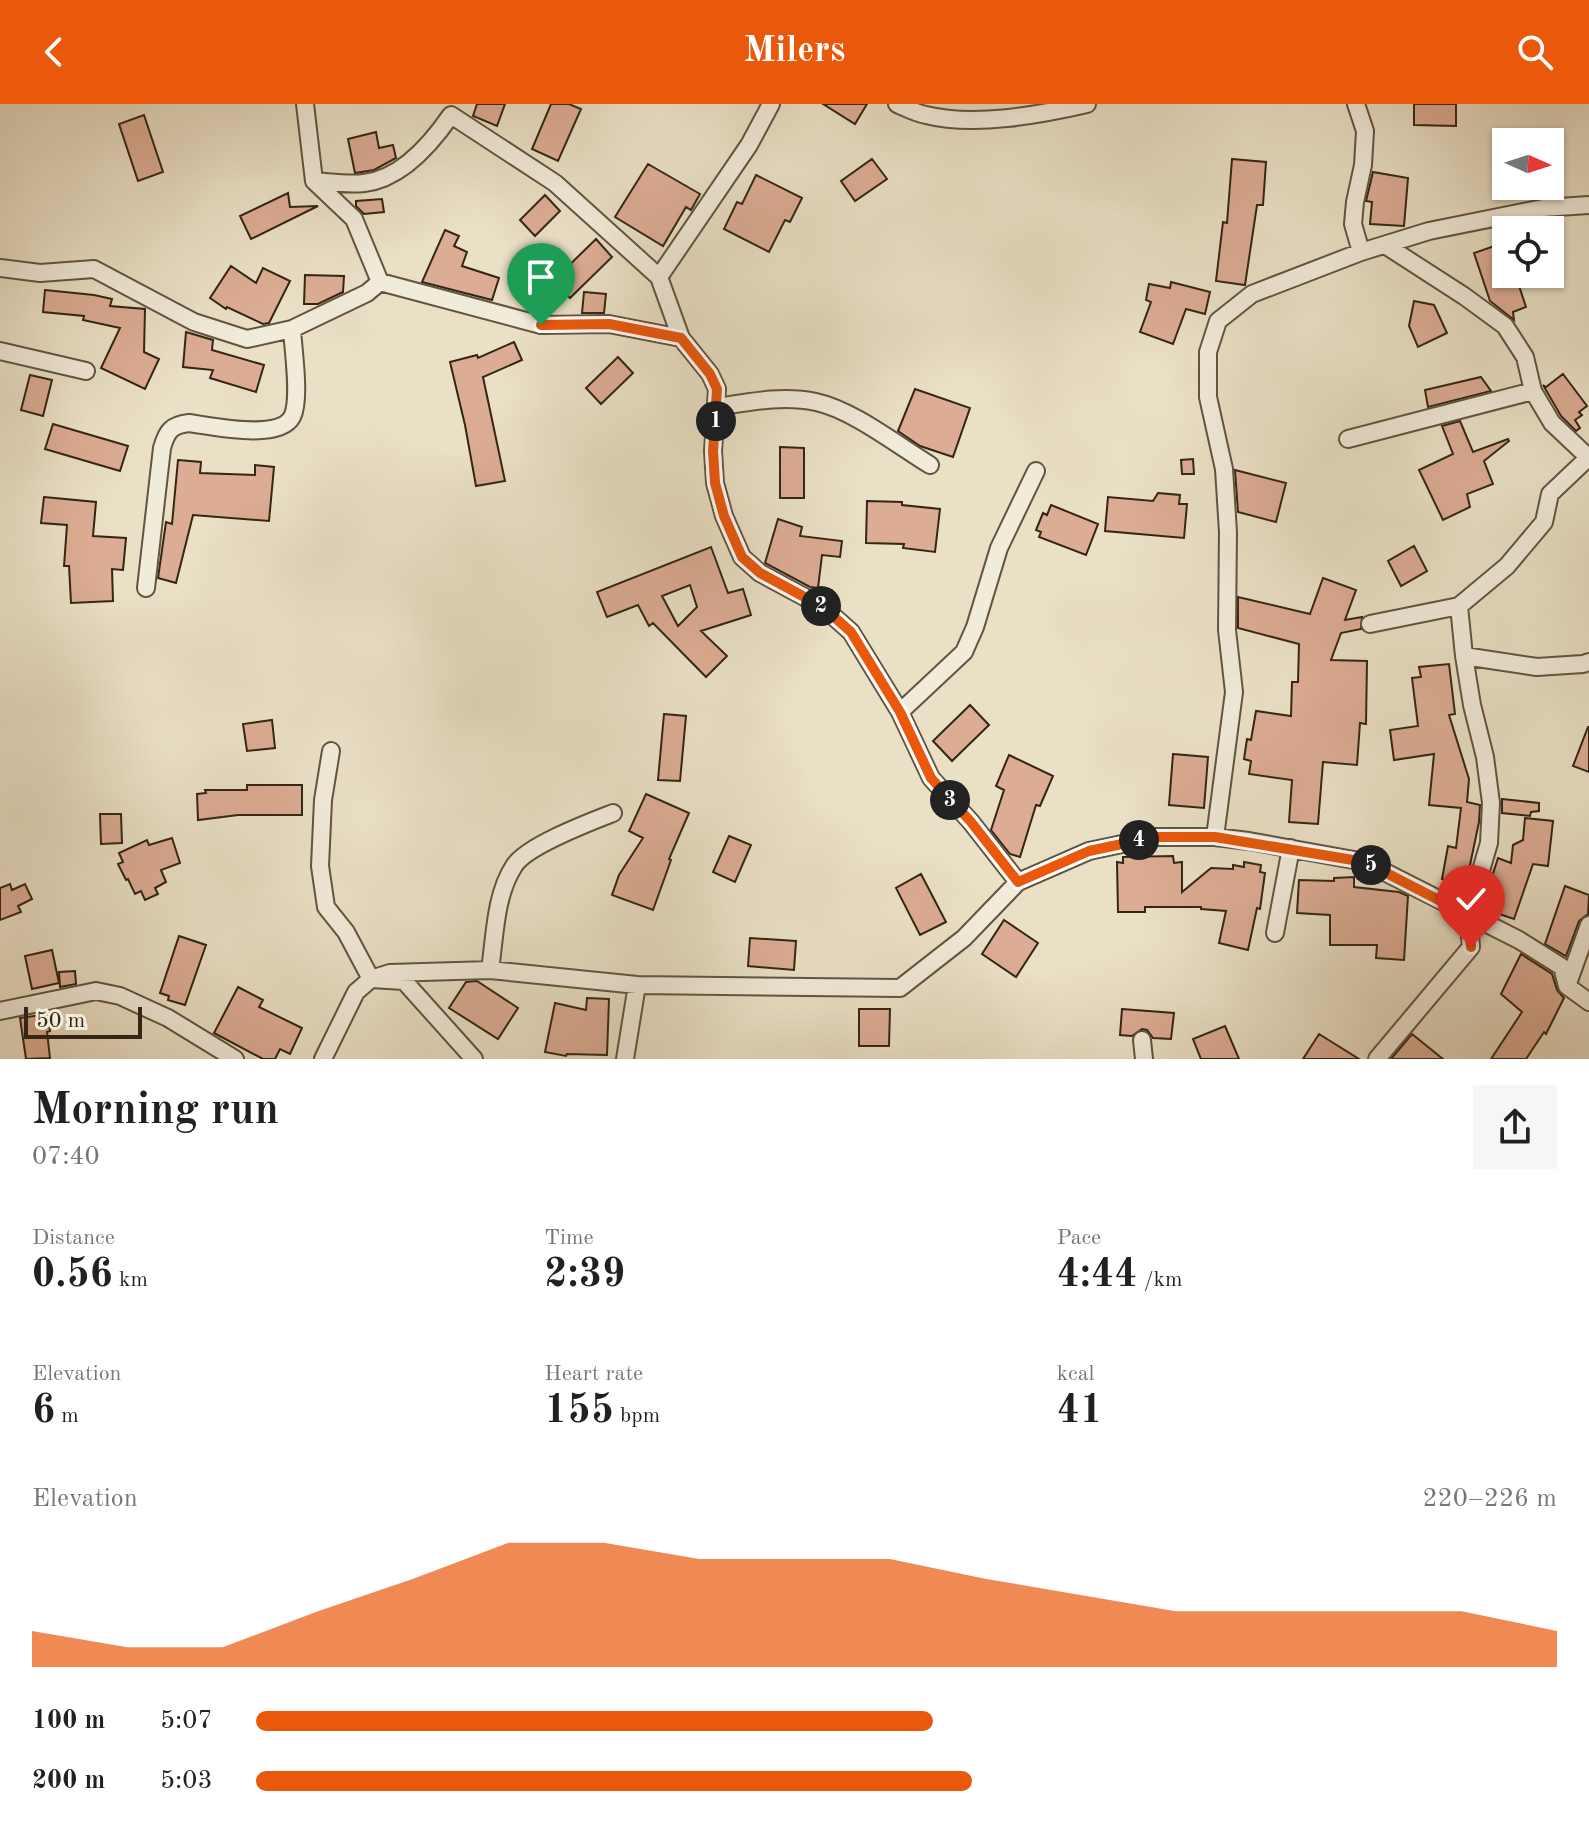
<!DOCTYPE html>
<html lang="en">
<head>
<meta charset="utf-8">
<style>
  :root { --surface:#fff; --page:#f6f6f6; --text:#202124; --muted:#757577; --accent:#ea580c }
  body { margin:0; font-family:"Old Standard TT",serif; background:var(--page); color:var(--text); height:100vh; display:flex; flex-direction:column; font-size:30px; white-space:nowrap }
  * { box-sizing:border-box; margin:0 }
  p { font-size:26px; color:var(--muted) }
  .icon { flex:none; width:44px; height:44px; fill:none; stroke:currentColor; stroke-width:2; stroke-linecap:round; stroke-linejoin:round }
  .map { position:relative; height:955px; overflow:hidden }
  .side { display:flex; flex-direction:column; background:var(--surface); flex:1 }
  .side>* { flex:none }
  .needle { width:52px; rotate:93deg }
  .controls { position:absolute; left:1492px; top:24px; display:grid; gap:16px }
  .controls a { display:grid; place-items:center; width:72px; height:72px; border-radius:0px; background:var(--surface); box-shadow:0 2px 6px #0004; font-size:40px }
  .scale { position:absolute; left:24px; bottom:20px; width:118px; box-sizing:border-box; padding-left:8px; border:4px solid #342514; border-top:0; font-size:22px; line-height:28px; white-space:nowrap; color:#342514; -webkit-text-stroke:6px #f1ebda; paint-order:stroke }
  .pin { position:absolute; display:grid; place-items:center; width:68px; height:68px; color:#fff; margin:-82px -34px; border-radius:50% 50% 50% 0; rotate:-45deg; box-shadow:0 0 8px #0007 }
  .pin .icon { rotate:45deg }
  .km { position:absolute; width:40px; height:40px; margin:-20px; border-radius:50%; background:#222; color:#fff; font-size:22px; line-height:40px; text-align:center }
  .round { display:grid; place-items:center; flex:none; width:84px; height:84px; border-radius:0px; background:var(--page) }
  .summary { display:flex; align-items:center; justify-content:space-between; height:136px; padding:0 32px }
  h1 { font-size:44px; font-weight:800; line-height:60px }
  .metrics { display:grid; grid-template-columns:repeat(3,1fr); gap:12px; height:136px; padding:8px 32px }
  .metrics div { display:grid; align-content:center }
  .metrics b { font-size:40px; font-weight:800 }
  .metrics small { font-size:22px; font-weight:400 }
  .metrics p { font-size:22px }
  .chart { height:224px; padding:16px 32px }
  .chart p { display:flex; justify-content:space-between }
  .chart svg { width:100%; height:144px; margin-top:8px; fill:var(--accent); opacity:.7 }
  ul { padding:0 32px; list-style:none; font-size:26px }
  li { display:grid; grid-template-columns:128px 96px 1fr; align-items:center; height:60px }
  li i { height:20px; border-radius:10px; background:var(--accent) }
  header { display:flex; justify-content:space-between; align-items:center; height:104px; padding:0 32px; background:var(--accent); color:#fff; font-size:36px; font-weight:800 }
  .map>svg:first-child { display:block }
  .building { fill:#dcac94; stroke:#342514; stroke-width:2; fill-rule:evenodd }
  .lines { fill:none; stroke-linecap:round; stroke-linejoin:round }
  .street-casing { stroke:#625440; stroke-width:20 }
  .street { stroke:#f1ebda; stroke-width:16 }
  .route-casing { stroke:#fff; stroke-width:16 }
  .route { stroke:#ea580c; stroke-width:10 }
</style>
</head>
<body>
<header><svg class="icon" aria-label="back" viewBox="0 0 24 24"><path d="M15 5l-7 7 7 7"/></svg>Milers<svg class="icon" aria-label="search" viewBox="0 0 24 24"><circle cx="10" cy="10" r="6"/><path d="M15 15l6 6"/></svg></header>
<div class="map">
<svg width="1589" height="955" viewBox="0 0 1589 955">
  <rect width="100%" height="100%" fill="#eae0c6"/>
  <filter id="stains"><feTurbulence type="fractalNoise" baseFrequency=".0025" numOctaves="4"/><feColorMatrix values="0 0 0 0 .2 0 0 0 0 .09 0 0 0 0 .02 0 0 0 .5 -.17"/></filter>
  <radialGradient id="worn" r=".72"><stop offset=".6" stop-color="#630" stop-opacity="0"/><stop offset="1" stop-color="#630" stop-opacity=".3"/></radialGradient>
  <!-- building -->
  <path class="building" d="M477 0H505L497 22 473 12Z
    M551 0H569L581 5 558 57 532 45Z
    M823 0H867L855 20Z
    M1414 0H1456V22L1414 21Z
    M144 11 163 68 138 77 119 20Z
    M376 28 379 44 393 41 396 54 374 66 355 69 348 35Z
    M872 55 887 75 855 97 841 77Z
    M1232 55 1266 58 1263 101H1257L1245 181 1216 177 1223 118 1227 119Z
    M648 60 700 90 691 106 686 103 663 142 615 113Z
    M1373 68 1408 74 1404 122 1370 120 1372 98 1366 97Z
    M756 71 802 94 790 118 785 116 769 148 724 125 737 98 742 100Z
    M288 89 290 103 318 102 251 135 240 112Z
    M545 91 560 107 535 132 520 116Z
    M382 95 384 108 364 110 356 102V97Z
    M445 126 459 132 454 142 467 148 462 162 499 174 492 196 422 178Z
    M596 135 612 153 570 194 553 177Z
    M1506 138V170H1515L1526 203 1513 208 1514 216 1490 197 1474 149Z
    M231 162 256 179 263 164 290 177 269 219 263 220 227 203 226 205 210 194Z
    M305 171 344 172 343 188 318 200H304Z
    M1171 178 1210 188 1205 210 1186 205 1173 240 1140 228 1151 198 1146 196 1149 180 1170 184Z
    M45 186 94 191 112 195 110 202 145 205 144 248 159 255 145 285 101 264 120 224 83 216 84 212 43 208Z
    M584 188 606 190 604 209H582Z
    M1414 197 1434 201 1447 229 1418 243 1409 222Z
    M186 228 213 236 212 246 264 261 256 288 210 274 213 266 183 263Z
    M514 238 522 256 483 273 505 377 476 382 465 321 450 258 477 251 478 254Z
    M618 253 633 269 601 300 586 284Z
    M1563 270 1587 302 1579 308 1582 311 1575 316 1580 324 1576 327 1561 312 1543 281 1546 283Z
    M30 271 52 276 43 312 21 306Z
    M1481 273 1491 287 1428 303 1425 286Z
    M915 285 970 304 953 353 920 342 898 327Z
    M1460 317 1473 348 1508 335 1509 337 1484 357 1493 380 1467 390 1470 403 1443 416 1419 366 1453 350 1442 322Z
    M53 320 128 342 120 367 45 345Z
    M780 343 804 344V394H780Z
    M1193 355 1194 370H1182L1181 356Z
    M178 356 201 358 200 369 255 371V361L274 363 269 417 193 411 176 479 158 474 166 418 172 420Z
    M1235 366 1286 379 1276 418 1238 408Z
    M1158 389 1180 391 1179 400H1187L1184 434 1105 427 1108 393 1153 397Z
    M44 393 96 398 93 432 126 434 123 466 112 465 113 497 71 499 69 462H64L67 421 41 419Z
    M867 397 902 398V401L940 405 935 448 903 444 904 440 866 439Z
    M1051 401 1098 420 1086 451 1039 433 1041 428 1036 426 1043 409 1047 411Z
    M778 415 802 423 800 432 842 437 840 453 822 451 818 484 810 483 765 459Z
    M1414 442 1427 467 1401 482 1388 457Z
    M711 443 728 489 743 485 751 511 701 527 727 552 706 573 653 519 649 522 638 501 607 513 597 488ZM690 481 697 503 678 522 662 492Z
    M1323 474 1356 486 1345 516 1362 513 1361 525 1341 529 1331 556 1367 557 1366 620 1360 619 1357 661 1323 658 1318 720 1289 718 1292 676 1249 670 1251 657 1244 655 1247 635 1251 636 1256 607 1291 612 1292 578H1298L1299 540 1238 524V493L1310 510Z
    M1449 560 1455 610 1449 611 1469 675 1467 698 1480 701 1479 718 1466 780 1442 775 1448 742 1456 744 1461 704 1429 701 1434 650 1394 656 1390 626 1418 622 1412 574 1421 573 1419 563Z
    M970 601 989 621 952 657 933 637Z
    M664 610 686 612 680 677 658 676Z
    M272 616 275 644 247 647 243 620Z
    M1588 623H1589V668L1573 662Z
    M1173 650 1208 653 1204 704 1169 701Z
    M1009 651 1053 672 1040 702 1036 701 1020 753 1010 750 991 726 1004 686 996 682Z
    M247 681H302V711H238L198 716 197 690 206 689 205 686H247Z
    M646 690 689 709 669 755 671 756 653 806 612 791 619 771 643 734 629 727Z
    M1502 695 1539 699V707L1531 708 1530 712 1502 709Z
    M100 710H121L122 739 101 740Z
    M1525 714 1553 717 1548 762 1533 760 1514 815 1482 804 1498 754 1511 759 1513 741 1523 736Z
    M729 732 751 741 735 778 713 768Z
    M172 734 180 759 161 766 166 778 155 784 158 790 145 796 141 787 135 790 128 775 126 776 118 760 123 758 119 749 147 736 149 741Z
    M1173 752 1174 759 1182 758V788L1211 764 1233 765V761L1244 763V758L1261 761 1260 768 1265 769 1260 805 1257 804 1248 846 1219 839 1226 807 1201 805V803H1145V808H1118L1117 758 1123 759V753Z
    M921 770 946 818 920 831 896 784Z
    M1354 773V783L1399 788 1408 792 1404 856 1376 854 1377 841H1330V811L1297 809 1299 776 1334 777V774Z
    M10 780 12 786 25 780 32 795 18 802 21 808 0 816V784Z
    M1565 782 1589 791 1588 810 1579 817 1566 852 1545 840Z
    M1004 816 1038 839 1016 873 982 850Z
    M179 832 206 841 185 901 168 896 169 892 160 889Z
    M750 834 796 837 794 866 748 862Z
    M52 846 59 879 32 885 25 852Z
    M1521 850 1552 870 1557 886 1564 894 1546 930 1544 928 1526 955H1491L1522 908 1501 890Z
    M75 867 76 880 60 883 59 868Z
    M477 877 518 904 498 935 449 904 466 878Z
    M238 883 263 896 259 903 302 924 290 950 280 945 275 955H263L214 929Z
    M587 894 609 895 607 951 567 950 566 952 545 948 555 899 586 906Z
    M859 905H890L889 942H859Z
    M1122 905 1174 909 1171 935 1153 934 1147 926 1142 925 1132 932 1120 931Z
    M48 910 50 927 47 928 50 954 26 955 20 914Z
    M1225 922 1239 955H1201L1193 935Z
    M1319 930 1359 955H1303Z
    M1412 930 1443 955H1391Z"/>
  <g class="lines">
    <!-- street casing -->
    <g class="street-casing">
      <path id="street" d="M771 0 749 41 659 173 681 234 710 270 717 285 713 347 715 379 724 412 742 453 760 469 823 503 851 528 900 608 931 674 971 718 1018 778
        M897 0C906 4 916 9 926 11 974 23 1039 11 1087 0
        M1356 0 1365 27 1363 61 1355 98 1353 120 1361 148
        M314 77C330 78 348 81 364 79 401 75 431 40 451 11L555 79 659 173
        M1385 141 1464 192 1505 222 1525 253 1533 287 1552 319 1588 353
        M0 164 40 169 94 165 194 218 247 235 292 225 367 189 380 178 354 115 314 77 305 0
        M380 178 541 221 609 220 681 234
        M0 247 86 267
        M717 303C749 298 783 291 816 298 853 306 897 341 930 361
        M1348 335 1533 287
        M146 484 162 344C167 327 171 321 189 319 212 322 279 337 292 313 301 296 293 245 292 225
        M1370 520 1459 502
        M1464 552 1537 563 1583 560 1589 558
        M900 608 964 548 975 523 999 444 1036 367
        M331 647 323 696 320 762 326 803 346 828 371 875 404 877 474 955
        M1215 733 1234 588 1227 526 1228 428 1224 365 1208 293V248L1218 217 1252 190 1361 148 1429 127 1543 104 1589 101
        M1275 829 1291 744
        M490 866C495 832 495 791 514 762 526 742 590 718 613 709
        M1567 882 1589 821
        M0 907 96 887 120 892 168 914 235 955
        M1142 936 1144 955
        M323 955 356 888 371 875 390 869 490 866 637 881 900 884 964 834 1018 778 1089 747 1155 733H1215L1249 737 1365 758 1519 836 1562 863 1567 882 1589 898
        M625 955 637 881
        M1377 955 1471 843 1468 811 1489 739 1491 699 1485 653 1472 601 1464 552 1459 502 1507 462 1544 418 1550 390 1589 353"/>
    </g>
    <!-- street -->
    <use href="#street" class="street"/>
  </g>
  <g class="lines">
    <!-- route casing -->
    <g class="route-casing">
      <path id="route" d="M541 221 609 220 681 234 710 270 717 285 713 347 715 379 724 412 742 453 760 469 823 503 851 528 900 608 931 674 971 718 1018 778 1089 747 1155 733H1215L1365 758 1468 811 1471 843"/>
    </g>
    <!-- route -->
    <use href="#route" class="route"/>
  </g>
  <rect width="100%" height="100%" filter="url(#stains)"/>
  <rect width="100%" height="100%" fill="url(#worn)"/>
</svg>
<div class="controls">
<a><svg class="needle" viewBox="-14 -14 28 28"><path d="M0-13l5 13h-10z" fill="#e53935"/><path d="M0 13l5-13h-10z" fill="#757577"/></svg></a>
<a><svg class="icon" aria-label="locate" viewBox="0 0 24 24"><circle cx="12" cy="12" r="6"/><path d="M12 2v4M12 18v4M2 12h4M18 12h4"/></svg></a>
</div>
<div class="scale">50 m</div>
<div class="pin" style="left:541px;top:221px;background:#1e9e55"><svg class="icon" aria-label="arrive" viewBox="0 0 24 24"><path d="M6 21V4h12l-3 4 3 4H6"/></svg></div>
<div class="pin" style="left:1471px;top:843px;background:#d93025"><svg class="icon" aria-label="check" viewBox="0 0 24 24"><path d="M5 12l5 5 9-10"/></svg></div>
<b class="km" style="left:716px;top:317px">1</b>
<b class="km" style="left:821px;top:502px">2</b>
<b class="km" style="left:950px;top:696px">3</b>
<b class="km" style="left:1139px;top:736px">4</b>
<b class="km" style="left:1371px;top:761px">5</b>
</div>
<section class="side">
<div class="summary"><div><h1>Morning run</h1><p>07:40</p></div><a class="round"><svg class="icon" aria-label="share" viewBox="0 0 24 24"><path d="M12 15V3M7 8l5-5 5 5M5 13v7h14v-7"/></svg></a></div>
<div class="metrics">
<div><p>Distance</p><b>0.56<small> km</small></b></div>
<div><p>Time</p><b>2:39</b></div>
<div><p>Pace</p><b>4:44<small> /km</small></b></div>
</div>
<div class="metrics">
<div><p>Elevation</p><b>6<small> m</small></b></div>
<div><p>Heart rate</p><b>155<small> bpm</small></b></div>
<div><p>kcal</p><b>41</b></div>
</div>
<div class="chart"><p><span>Elevation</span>220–226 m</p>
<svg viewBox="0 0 160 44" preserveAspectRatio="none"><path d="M0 44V33L10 38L20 38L30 27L40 17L50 6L60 6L70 11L80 11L90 11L100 17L110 22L120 27L130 27L140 27L150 27L160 33V44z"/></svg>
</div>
<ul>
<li><b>100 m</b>5:07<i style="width:52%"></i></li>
<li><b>200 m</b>5:03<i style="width:55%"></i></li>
</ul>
</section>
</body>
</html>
